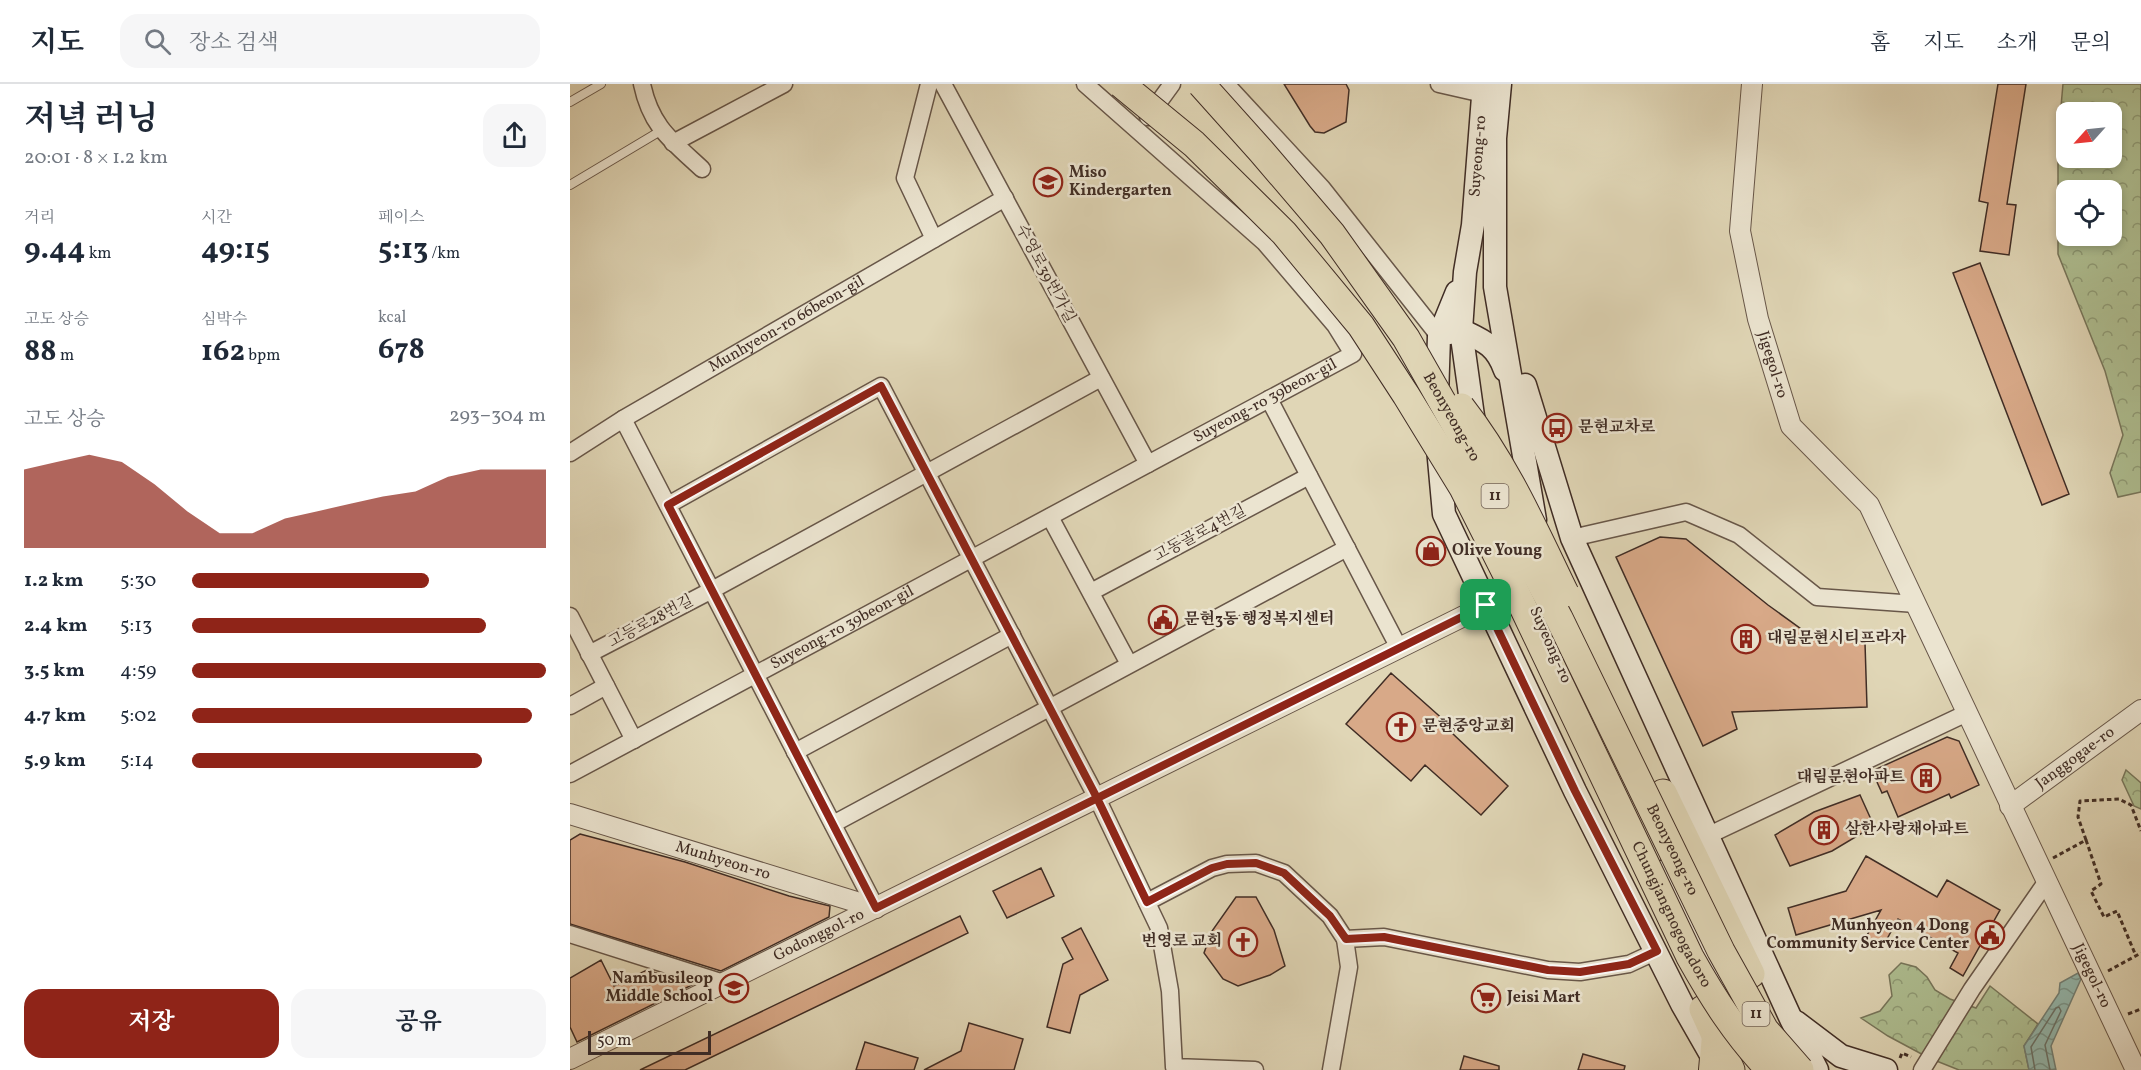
<!DOCTYPE html>
<html lang="ko">
<head>
<meta charset="utf-8">
<style>
  :root { --surface:#fff; --page:#f6f6f7; --text:#1f2937; --muted:#747a83; --line:#e0e1e3; --accent:#8f2418 }
  body { margin:0; font-family:Vollkorn,"Noto Serif KR",serif; background:var(--page); color:var(--text); height:100vh; display:flex; flex-direction:column; font-size:22px; white-space:nowrap }
  * { box-sizing:border-box; margin:0 }
  p { font-size:20px; color:var(--muted) }
  .icon { flex:none; width:33px; height:33px; fill:none; stroke:currentColor; stroke-width:2; stroke-linecap:round; stroke-linejoin:round }
  .map { position:relative; flex:1; overflow:hidden }
  .side { display:flex; flex-direction:column; background:var(--surface); width:570px }
  .side>* { flex:none }
  .needle { width:39px; rotate:243deg }
  .fabs { position:absolute; left:1486px; top:18px; display:grid; gap:12px }
  .fabs a { display:grid; place-items:center; width:66px; height:66px; border-radius:12px; background:var(--surface); box-shadow:0 3px 9px #0003; font-size:30px }
  .scale { position:absolute; left:18px; bottom:15px; width:123px; box-sizing:border-box; padding-left:6px; border:3px solid #402d25; border-top:0; font-size:16px; line-height:21px; white-space:nowrap; color:#402d25; -webkit-text-stroke:4px #ebe4d0; paint-order:stroke }
  .pin { position:absolute; display:grid; place-items:center; width:51px; height:51px; color:#fff; margin:-26px; border-radius:12px; box-shadow:0 3px 9px #0006 }
  .round { display:grid; place-items:center; flex:none; width:63px; height:63px; border-radius:18px; background:var(--page) }
  .overview { display:flex; align-items:center; justify-content:space-between; height:102px; padding:0 24px }
  h1 { font-size:33px; font-weight:700; line-height:45px }
  .metrics { display:grid; grid-template-columns:repeat(3,1fr); gap:9px; height:102px; padding:6px 24px }
  .metrics div { display:grid; align-content:center }
  .metrics b { font-size:30px; font-weight:700 }
  .metrics small { font-size:16px; font-weight:400 }
  .metrics p { font-size:16px }
  .chart { height:168px; padding:12px 24px }
  .chart p { display:flex; justify-content:space-between }
  .chart svg { width:100%; height:108px; margin-top:6px; fill:var(--accent); opacity:.7 }
  .action { display:flex; gap:12px; margin-top:auto; padding:12px 24px }
  .action a { flex:1; height:69px; border-radius:18px; background:var(--accent); color:#fff; font-size:24px; font-weight:700; line-height:69px; text-align:center }
  .action a+a { background:var(--page); color:var(--text) }
  ul { padding:0 24px; list-style:none; font-size:20px }
  li { display:grid; grid-template-columns:96px 72px 1fr; align-items:center; height:45px }
  li i { height:15px; border-radius:8px; background:var(--accent) }
  header { display:flex; align-items:center; gap:36px; box-sizing:border-box; height:84px; padding:0 30px; background:var(--surface); border-bottom:2px solid var(--line) }
  header strong { font-size:28px }
  nav { display:flex; gap:33px; margin-inline-start:auto; font-size:21px }
  .search { width:420px; height:54px; background:var(--page); display:flex; align-items:center; gap:15px; box-sizing:border-box; padding:0 21px; border-radius:18px; color:var(--muted); font-size:22px }
  main { display:flex; flex:1; min-height:0 }
  .map>svg:first-child { display:block }
  .forest { fill:url(#forest-crowns); stroke:#77765b; stroke-width:1.5; fill-rule:evenodd }
  .water { fill:url(#water-waves); stroke:#728178; stroke-width:1.5 }
  .lines { fill:none; stroke-linecap:round; stroke-linejoin:round }
  .shore { stroke:#6a736a; stroke-width:1.5 }
  .building { fill:#d8a988; stroke:#402d25; stroke-width:1.5 }
  .service-casing { stroke:#685749; stroke-width:10 }
  .minor-casing { stroke:#685749; stroke-width:19 }
  .tertiary-casing { stroke:#685749; stroke-width:22 }
  .secondary-casing { stroke:#402d25; stroke-width:25 }
  .primary-casing { stroke:#402d25; stroke-width:28 }
  .trunk-casing { stroke:#402d25; stroke-width:29 }
  .path { stroke:#402d25; stroke-width:3; stroke-dasharray:4.5 3; stroke-linecap:butt }
  .service { stroke:#ebe4d0; stroke-width:8 }
  .minor { stroke:#ebe4d0; stroke-width:16 }
  .tertiary { stroke:#ebe4d0; stroke-width:20 }
  .secondary { stroke:#ebe4d0; stroke-width:22 }
  .primary { stroke:#e0d6b6; stroke-width:26 }
  .trunk { stroke:#e0d6b6; stroke-width:27 }
  .trunk-bridge-casing { stroke:#402d25; stroke-width:29; stroke-linecap:butt }
  .trunk-bridge { stroke:#e0d6b6; stroke-width:27 }
  .route-casing { stroke:#fff; stroke-width:12 }
  .route { stroke:#8f2418; stroke-width:8 }
  .labels { text-anchor:middle; dominant-baseline:central; stroke-width:5; stroke-linejoin:round; paint-order:stroke }
  .shield { fill:#ebe4d0; stroke:#736458; stroke-width:1.5 }
  .shield-label { font-size:15px; font-weight:bold; fill:#402d25 }
  .street-label { font-size:16px; fill:#402d25; stroke:#ebe4d0 }
  .poi-label { font-size:16px; font-weight:bold; fill:#402d25; stroke:#ebe4d0; text-anchor:start }
</style>
</head>
<body>
<header>
<strong>지도</strong>
<div class="search"><svg class="icon" aria-label="search" viewBox="0 0 24 24"><circle cx="10" cy="10" r="6"/><path d="M15 15l6 6"/></svg>장소 검색</div>
<nav><a>홈</a><a>지도</a><a>소개</a><a>문의</a></nav>
</header>
<main>
<section class="side">
<div class="overview"><div><h1>저녁 러닝</h1><p>20:01 · 8 × 1.2 km</p></div><a class="round"><svg class="icon" aria-label="share" viewBox="0 0 24 24"><path d="M12 15V3M7 8l5-5 5 5M5 13v7h14v-7"/></svg></a></div>
<div class="metrics">
<div><p>거리</p><b>9.44<small> km</small></b></div>
<div><p>시간</p><b>49:15</b></div>
<div><p>페이스</p><b>5:13<small> /km</small></b></div>
</div>
<div class="metrics">
<div><p>고도 상승</p><b>88<small> m</small></b></div>
<div><p>심박수</p><b>162<small> bpm</small></b></div>
<div><p>kcal</p><b>678</b></div>
</div>
<div class="chart"><p><span>고도 상승</span>293–304 m</p>
<svg viewBox="0 0 160 44" preserveAspectRatio="none"><path d="M0 44V12L10 9L20 6L30 9L40 18L50 29L60 38L70 38L80 32L90 29L100 26L110 23L120 21L130 15L140 12L150 12L160 12V44z"/></svg>
</div>
<ul>
<li><b>1.2 km</b>5:30<i style="width:67%"></i></li>
<li><b>2.4 km</b>5:13<i style="width:83%"></i></li>
<li><b>3.5 km</b>4:59<i style="width:100%"></i></li>
<li><b>4.7 km</b>5:02<i style="width:96%"></i></li>
<li><b>5.9 km</b>5:14<i style="width:82%"></i></li>
</ul>
<div class="action"><a>저장</a><a>공유</a></div>
</section>
<div class="map">
<svg width="1571" height="986" viewBox="0 0 1571 986">
  <defs>
    <pattern id="forest-crowns" width="20" height="18" patternUnits="userSpaceOnUse" patternTransform="scale(1.5)"><rect width="20" height="18" fill="#aebe91"/><path d="M2 6a3 3 0 1 1 6 0M12 15a3 3 0 1 1 6 0" fill="none" stroke="#8f9b76"/></pattern>
    <pattern id="water-waves" width="16" height="10" patternUnits="userSpaceOnUse" patternTransform="scale(1.5)"><rect width="16" height="10" fill="#94b9af"/><path d="M0 5q4-4 8 0t8 0" fill="none" stroke="#7a978e"/></pattern>
  </defs>
  <rect width="100%" height="100%" fill="#e0d6b6"/>
  <filter id="stains"><feTurbulence type="fractalNoise" baseFrequency=".00333" numOctaves="4"/><feColorMatrix values="0 0 0 0 .2 0 0 0 0 .09 0 0 0 0 .02 0 0 0 .5 -.17"/></filter>
  <radialGradient id="worn" r=".72"><stop offset=".6" stop-color="#630" stop-opacity="0"/><stop offset="1" stop-color="#630" stop-opacity=".3"/></radialGradient>
  <!-- forest -->
  <path class="forest" d="M1493 0H1571V408L1548 413 1540 389 1553 351 1535 287 1488 170V56ZM1542 28V74H1497V28ZM1542 106V152H1497V106Z
    M1556 686 1571 699V725L1564 722 1552 696Z
    M1331 879 1346 883 1357 893 1365 906 1380 915 1406 924 1420 902 1468 940 1454 962 1459 986H1389L1359 974 1318 952 1291 934 1310 927 1322 912 1319 891Z"/>
  <!-- water -->
  <path class="water" d="M1508 889 1511 895 1481 962 1486 986H1459L1454 962 1489 909 1490 899Z"/>
  <g class="lines">
    <!-- shore -->
    <path class="shore" d="M1465 986 1461 963 1486 924 1489 923 1491 927 1475 961 1480 986"/>
  </g>
  <!-- building -->
  <path class="building" d="M714 0H776L779 6 776 38 754 49 745 48 740 42Z
    M1428 0H1456L1437 120 1446 121 1439 171 1410 167 1418 119 1409 117Z
    M1410 179 1499 410 1472 421 1383 189Z
    M1090 453 1116 455 1198 521 1241 552 1295 559 1297 623 1162 628 1167 645 1133 662 1046 473Z
    M821 589 885 646 882 649 938 702 911 731 855 681 841 697 776 640Z
    M1377 653 1389 657 1409 701 1381 714 1379 710 1328 733 1317 707 1312 709 1302 687Z
    M1290 711 1304 742 1262 767 1220 782 1205 751 1244 728Z
    M10 750 115 778 219 812 260 822 259 833 151 887 0 840V756Z
    M1296 772 1367 813 1377 796 1430 826 1393 892 1380 884 1388 869 1328 835 1312 864 1295 855 1311 826 1226 851 1218 824 1276 807Z
    M471 784 484 812 437 834 423 807Z
    M666 813H686L704 846 715 882 700 891 668 902 653 895 634 869 642 847Z
    M390 832 398 849 314 890 115 986H70Z
    M511 844 538 896 510 911 500 949 477 943 493 880 503 875 492 854Z
    M31 876 44 902 77 886 122 901 7 958 0 943V894Z
    M399 939 453 955 444 986H354L391 967Z
    M295 958 348 974 344 986H286Z
    M1013 970 1055 982 1054 986H1008Z
    M894 972 929 982V986H890Z"/>
  <g class="lines">
    <!-- service casing -->
    <g class="service-casing">
      <path id="service" d="M0 18 31 0
        M0 101 92 46"/>
    </g>
    <!-- minor casing -->
    <g class="minor-casing">
      <g id="minor">
        <path d="M72 0C81 43 102 57 132 85"/>
        <path d="M359 0 335 94 364 155"/>
        <path d="M373 0 578 380"/>
        <path d="M656 0 752 104 869 252"/>
        <path d="M869 0 913 10"/>
        <path d="M578 33 602 0"/>
        <path d="M103 59 214 0"/>
        <path d="M699 315 829 564"/>
        <path d="M53 335 306 824"/>
        <path id="s1" d="M0 369 53 335 435 114"/>
        <path d="M98 421 311 302 527 714 589 844 600 907 604 983 685 986"/>
        <path d="M480 433 559 580"/>
        <path d="M1002 454 1116 428 1169 451 1247 513 1346 520"/>
        <path d="M521 508 739 392"/>
        <path d="M0 532 64 656"/>
        <path d="M19 570 142 506 531 294"/>
        <path d="M0 622 36 602"/>
        <path d="M225 668 442 551"/>
        <path id="s2" d="M0 690 783 270 765 241 695 159 515 0"/>
        <path d="M263 740 777 464"/>
        <path d="M1137 752 1397 629"/>
        <path d="M577 818 642 784 657 780 686 779 714 789 760 832 775 855 814 853 978 886 1010 888 1059 880 1087 867"/>
        <path d="M0 850 154 899"/>
        <path d="M761 986 779 883 775 855"/>
        <path d="M1352 986 1402 905 1477 797"/>
      </g>
    </g>
    <!-- tertiary casing -->
    <g class="tertiary-casing">
      <g id="tertiary">
        <path id="s3" d="M1182 0 1170 147 1188 235 1221 342 1299 421 1566 986"/>
        <path id="s4" d="M1440 722 1571 626"/>
        <path id="s5" d="M0 730 306 824"/>
        <path id="s6" d="M0 975 916 521"/>
      </g>
    </g>
    <!-- secondary casing -->
    <g class="secondary-casing">
      <g id="secondary">
        <path d="M930 0 925 54V203L965 436"/>
        <path d="M879 249 891 246C914 257 926 261 935 286"/>
        <path d="M955 301 1002 454 1221 935 1247 986"/>
        <path d="M867 313 869 252 887 208"/>
        <path id="s7" d="M906 344 903 332 891 246 895 188 903 141 914 0"/>
        <path d="M868 364 874 430 1005 707 1112 920 1148 983"/>
        <path d="M1097 786 1133 862 1154 894"/>
        <path d="M1226 938 1271 972 1316 986"/>
      </g>
    </g>
    <!-- primary casing -->
    <g class="primary-casing">
      <path id="primary" d="M1142 986 1145 952"/>
    </g>
    <!-- trunk casing -->
    <g class="trunk-casing">
      <path id="trunk" d="M1093 709 1181 890
        M1133 925 1161 986"/>
    </g>
    <!-- path -->
    <path class="path" d="M1516 756 1531 800 1521 807 1534 833 1547 827 1566 872
      M1483 774 1516 756 1508 733 1510 717 1549 715 1561 721 1571 747
      M1538 887 1571 869
      M1558 930 1571 925
      M1330 974 1332 969 1341 973"/>
    <!-- service -->
    <use href="#service" class="service"/>
    <!-- minor -->
    <use href="#minor" class="minor"/>
    <!-- tertiary -->
    <use href="#tertiary" class="tertiary"/>
    <!-- secondary -->
    <use href="#secondary" class="secondary"/>
    <!-- primary -->
    <use href="#primary" class="primary"/>
    <!-- trunk -->
    <use href="#trunk" class="trunk"/>
    <!-- trunk-bridge casing -->
    <g class="trunk-bridge-casing">
      <g id="trunk-bridge">
        <path id="s8" d="M551 0 624 60 714 149 791 242 836 311 893 404 952 521 1120 873C1143 914 1167 952 1200 986"/>
        <path id="s9" d="M631 0 691 67 762 150 836 254 906 377 989 534 1151 867 1195 946 1230 986"/>
        <path d="M891 323C935 379 964 445 995 509"/>
      </g>
    </g>
    <!-- trunk-bridge -->
    <use href="#trunk-bridge" class="trunk-bridge"/>
  </g>
  <g class="lines">
    <!-- route casing -->
    <g class="route-casing">
      <path id="route" d="M916 521C713 622 509 723 306 824L98 421 311 302 527 714 577 818 642 784 657 780 686 779 714 789 760 832 776 855 814 853 978 886 1010 888 1059 880 1087 867 1005 707 916 521"/>
    </g>
    <!-- route -->
    <use href="#route" class="route"/>
  </g>
  <!-- icons -->
  <defs>
    <g id="school-ring" transform="scale(1.5)"><circle r="9.5" fill="#ebe4d0" stroke="#8f2418" stroke-width="1.5"/><path d="M0-5L7-2L0 1L-7-2ZM-4 1L0 2.5L4 1V4Q0 6-4 4Z" fill="#8f2418"/></g>
    <g id="bus-ring" transform="scale(1.5)"><circle r="9.5" fill="#ebe4d0" stroke="#8f2418" stroke-width="1.5"/><path d="M-5-6H5V4H4V6H2V4H-2V6H-4V4H-5ZM-3.5-4V0h7V-4ZM-3.5 1.2v1.5H-2V1.2ZM2 1.2v1.5H3.5V1.2Z" fill="#8f2418"/></g>
    <g id="shop-ring" transform="scale(1.5)"><circle r="9.5" fill="#ebe4d0" stroke="#8f2418" stroke-width="1.5"/><path d="M-5-2.5h2.3a2.7 3.5 0 0 1 5.4 0H5L5.5 6h-11ZM-1.5-2.5h3a1.5 2.3 0 0 0-3 0Z" fill="#8f2418"/></g>
    <g id="civic-ring" transform="scale(1.5)"><circle r="9.5" fill="#ebe4d0" stroke="#8f2418" stroke-width="1.5"/><path d="M-.6-6.5H3V-4.5H.6V-3L4-1V1h2V6H-6V1h2V-1L-.6-3ZM-1.2 2.5V6h2.4V2.5Z" fill="#8f2418"/></g>
    <g id="building-ring" transform="scale(1.5)"><circle r="9.5" fill="#ebe4d0" stroke="#8f2418" stroke-width="1.5"/><path d="M-4-6H4V6H1V3H-1V6H-4ZM-2.5-4.3h1.7v1.8h-1.7ZM.8-4.3h1.7v1.8H.8ZM-2.5-1h1.7V.8h-1.7ZM.8-1h1.7V.8H.8Z" fill="#8f2418"/></g>
    <g id="church-ring" transform="scale(1.5)"><circle r="9.5" fill="#ebe4d0" stroke="#8f2418" stroke-width="1.5"/><path d="M-1.2-6h2.4v3.5h3.3v2.4h-3.3V6h-2.4V-.1h-3.3v-2.4h3.3Z" fill="#8f2418"/></g>
    <g id="supermarket-ring" transform="scale(1.5)"><circle r="9.5" fill="#ebe4d0" stroke="#8f2418" stroke-width="1.5"/><path d="M-6-5.5h2.5l.6 2H6L4.5 2H-2.5L-4.4-4H-6ZM-1.5 3.2a1.3 1.3 0 1 0 .1 0ZM3 3.2a1.3 1.3 0 1 0 .1 0Z" fill="#8f2418"/></g>
  </defs>
  <g fill-rule="evenodd">
    <use href="#school-ring" x="478" y="98"/>
    <use href="#bus-ring" x="987" y="344"/>
    <use href="#shop-ring" x="861" y="467"/>
    <use href="#civic-ring" x="593" y="536"/>
    <use href="#building-ring" x="1176" y="555"/>
    <use href="#church-ring" x="831" y="643"/>
    <use href="#building-ring" x="1356" y="694"/>
    <use href="#building-ring" x="1254" y="746"/>
    <use href="#civic-ring" x="1420" y="851"/>
    <use href="#church-ring" x="673" y="858"/>
    <use href="#school-ring" x="164" y="904"/>
    <use href="#supermarket-ring" x="916" y="914"/>
  </g>
  <g class="labels">
    <!-- shield labels -->
    <g class="shield">
      <rect x="911.5" y="400" width="27" height="24" rx="4.5"/>
      <rect x="1172.5" y="918" width="27" height="24" rx="4.5"/>
    </g>
    <g class="shield-label">
      <text x="925" y="412">11</text>
      <text x="1186" y="930">11</text>
    </g>
    <!-- street labels -->
    <g class="street-label">
      <text stroke="none"><textPath href="#s7" startOffset="274">Suyeong-ro</textPath></text>
      <text transform="translate(475 190) rotate(62)">수영로39번가길</text>
      <text stroke="none"><textPath href="#s1" startOffset="252">Munhyeon-ro 66beon-gil</textPath></text>
      <text stroke="none"><textPath href="#s3" startOffset="285">Jigegol-ro</textPath></text>
      <text stroke="none"><textPath href="#s2" startOffset="789">Suyeong-ro 39beon-gil</textPath></text>
      <text stroke="none"><textPath href="#s9" startOffset="418">Beonyeong-ro</textPath></text>
      <text transform="translate(630 450) rotate(-28)">고동골로4번길</text>
      <text transform="translate(81 538) rotate(-28)">고등로28번길</text>
      <text stroke="none"><textPath href="#s2" startOffset="309">Suyeong-ro 39beon-gil</textPath></text>
      <text transform="translate(980 561) rotate(66)">Suyeong-ro</text>
      <text stroke="none"><textPath href="#s4" startOffset="81">Janggogae-ro</textPath></text>
      <text stroke="none"><textPath href="#s9" startOffset="904">Beonyeong-ro</textPath></text>
      <text stroke="none"><textPath href="#s5" startOffset="160">Munhyeon-ro</textPath></text>
      <text stroke="none"><textPath href="#s8" startOffset="1008">Chungjangnogogadoro</textPath></text>
      <text stroke="none"><textPath href="#s6" startOffset="278">Godonggol-ro</textPath></text>
      <text stroke="none"><textPath href="#s3" startOffset="981">Jigegol-ro</textPath></text>
    </g>
    <!-- poi labels -->
    <g class="poi-label">
      <text x="499" y="89">Miso<tspan x="499" dy="18">Kindergarten</tspan></text>
      <text x="1008" y="344">문현교차로</text>
      <text x="882" y="467">Olive Young</text>
      <text x="614" y="536">문현3동 행정복지센터</text>
      <text x="1197" y="555">대림문현시티프라자</text>
      <text x="852" y="643">문현중앙교회</text>
      <text x="1335" y="694" text-anchor="end">대림문현아파트</text>
      <text x="1275" y="746">삼한사랑채아파트</text>
      <text x="1399" y="842" text-anchor="end">Munhyeon 4 Dong<tspan x="1399" dy="18">Community Service Center</tspan></text>
      <text x="652" y="858" text-anchor="end">번영로 교회</text>
      <text x="143" y="895" text-anchor="end">Nambusileop<tspan x="143" dy="18">Middle School</tspan></text>
      <text x="937" y="914">Jeisi Mart</text>
    </g>
  </g>
  <rect width="100%" height="100%" filter="url(#stains)"/>
  <rect width="100%" height="100%" fill="url(#worn)"/>
</svg>
<div class="fabs">
<a><svg class="needle" viewBox="-14 -14 28 28"><path d="M0-13l5 13h-10z" fill="#e53935"/><path d="M0 13l5-13h-10z" fill="#747a83"/></svg></a>
<a><svg class="icon" aria-label="locate" viewBox="0 0 24 24"><circle cx="12" cy="12" r="6"/><path d="M12 2v4M12 18v4M2 12h4M18 12h4"/></svg></a>
</div>
<div class="scale">50 m</div>
<div class="pin" style="left:916px;top:521px;background:#1e9e55"><svg class="icon" aria-label="arrive" viewBox="0 0 24 24"><path d="M6 21V4h12l-3 4 3 4H6"/></svg></div>
</div>
</main>
</body>
</html>
